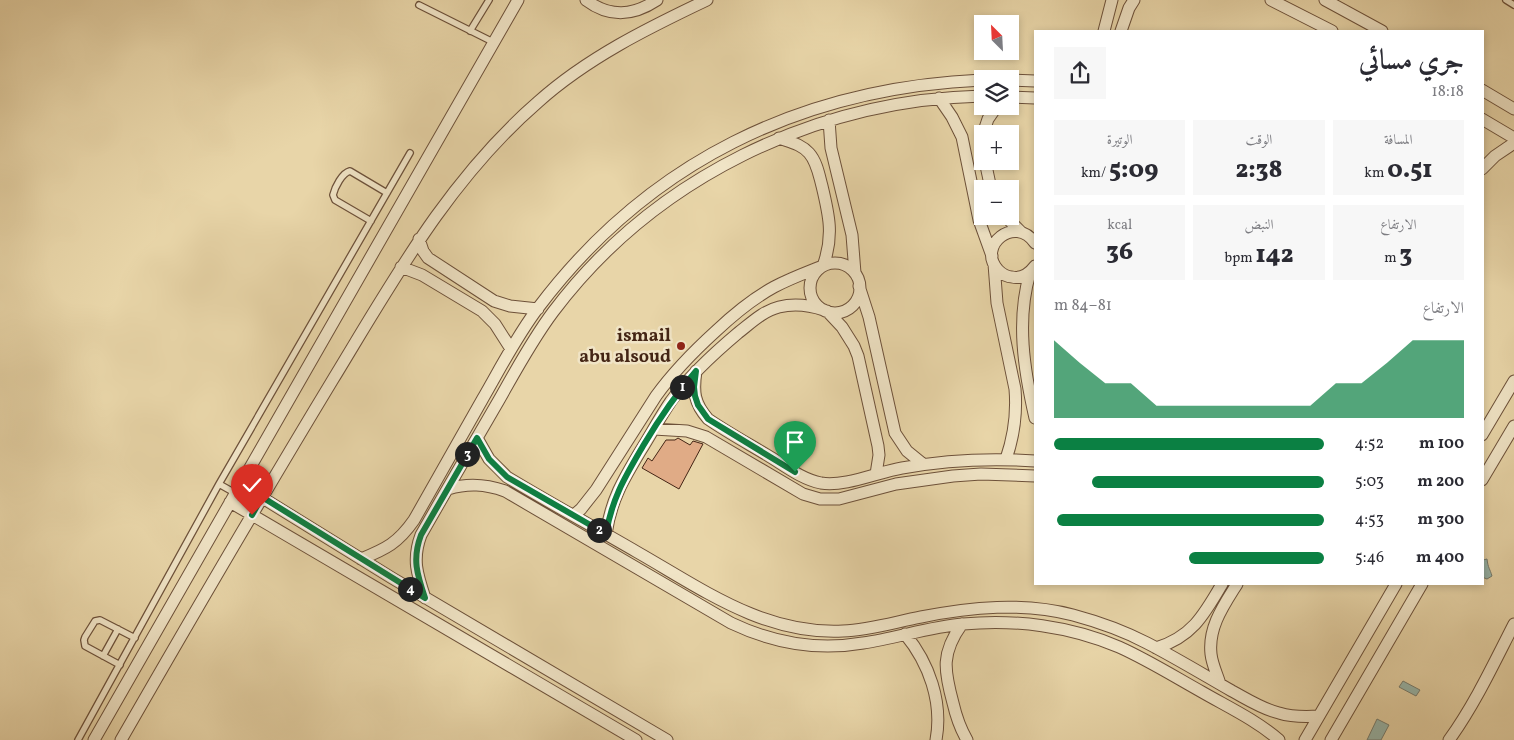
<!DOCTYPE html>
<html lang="ar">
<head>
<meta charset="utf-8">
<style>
  :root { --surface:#fff; --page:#f7f7f7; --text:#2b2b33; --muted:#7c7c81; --accent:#0b8043 }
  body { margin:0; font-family:Vollkorn,Amiri,serif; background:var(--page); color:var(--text); direction:rtl; height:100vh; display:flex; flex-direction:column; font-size:19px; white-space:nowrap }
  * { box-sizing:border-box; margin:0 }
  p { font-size:16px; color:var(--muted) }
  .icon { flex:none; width:28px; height:28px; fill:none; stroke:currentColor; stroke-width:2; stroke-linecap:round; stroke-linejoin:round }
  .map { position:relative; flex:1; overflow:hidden; direction:ltr }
  .sheet { position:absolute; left:1034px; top:30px; width:450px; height:555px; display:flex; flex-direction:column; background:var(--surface); border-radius:0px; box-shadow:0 2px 8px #0003; direction:rtl }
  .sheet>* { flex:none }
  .needle { width:32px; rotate:336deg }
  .fabs { position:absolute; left:974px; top:15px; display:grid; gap:10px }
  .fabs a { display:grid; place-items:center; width:45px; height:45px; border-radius:0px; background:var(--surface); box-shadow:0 2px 8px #0003; font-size:25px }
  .pin { position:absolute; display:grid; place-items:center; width:42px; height:42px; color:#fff; margin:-51px -21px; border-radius:50% 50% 50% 0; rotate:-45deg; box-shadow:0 0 5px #0007 }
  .pin .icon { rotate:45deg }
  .km { position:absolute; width:25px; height:25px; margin:-12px; border-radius:50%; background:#222; color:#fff; font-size:14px; line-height:25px; text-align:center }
  .round { display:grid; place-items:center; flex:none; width:52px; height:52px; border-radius:0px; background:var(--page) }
  .summary { display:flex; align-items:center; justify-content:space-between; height:85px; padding:0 20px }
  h1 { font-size:28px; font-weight:800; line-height:38px }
  .metrics { display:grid; grid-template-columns:repeat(3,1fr); gap:8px; height:85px; padding:5px 20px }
  .metrics div { display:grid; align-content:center; border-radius:0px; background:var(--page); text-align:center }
  .metrics b { font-size:25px; font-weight:800 }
  .metrics small { font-size:14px; font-weight:400 }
  .metrics p { font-size:14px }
  .chart { height:140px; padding:10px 20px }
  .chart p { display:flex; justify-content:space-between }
  .chart svg { width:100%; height:90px; margin-top:5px; fill:var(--accent); opacity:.7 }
  ul { padding:0 20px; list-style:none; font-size:16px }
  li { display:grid; grid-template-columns:80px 60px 1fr; align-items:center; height:38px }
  li i { height:12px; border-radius:6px; background:var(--accent) }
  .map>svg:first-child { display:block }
  .water { fill:#98b8ad; stroke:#767d70 }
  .building { fill:#e0ab86; stroke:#442515 }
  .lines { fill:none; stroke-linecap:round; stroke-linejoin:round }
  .service-casing { stroke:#6d513a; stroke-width:8 }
  .minor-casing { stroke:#6d513a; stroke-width:13 }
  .service { stroke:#f0e4c6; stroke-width:5.5 }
  .minor { stroke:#f0e4c6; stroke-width:11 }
  .route-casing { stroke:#fff; stroke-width:10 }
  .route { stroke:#0b8043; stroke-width:6 }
  .poi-dot { fill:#8f2418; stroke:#f0e4c6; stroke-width:2 }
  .labels { text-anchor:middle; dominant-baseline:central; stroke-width:5; stroke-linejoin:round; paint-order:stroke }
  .poi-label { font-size:18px; font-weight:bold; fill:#442515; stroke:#f0e4c6; text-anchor:end }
</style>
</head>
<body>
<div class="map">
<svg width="1514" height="740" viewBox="0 0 1514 740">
  <rect width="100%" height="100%" fill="#e8d5a8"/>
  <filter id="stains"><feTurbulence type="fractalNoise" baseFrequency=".004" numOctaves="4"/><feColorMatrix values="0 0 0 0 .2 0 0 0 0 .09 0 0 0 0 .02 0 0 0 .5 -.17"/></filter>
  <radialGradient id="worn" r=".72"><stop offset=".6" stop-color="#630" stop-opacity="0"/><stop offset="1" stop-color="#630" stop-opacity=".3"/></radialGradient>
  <!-- water -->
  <path class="water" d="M1487 559C1488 568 1490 569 1492 576L1487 579 1482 577 1483 560Z
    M1403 681 1420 690 1416 696 1399 687Z
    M1377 719 1389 725 1381 740H1367Z"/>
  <!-- building -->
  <path class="building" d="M678 438 690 445 693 441 703 444 679 489 642 468 648 458 652 461 666 440H675Z"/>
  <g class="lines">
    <!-- service casing -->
    <g class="service-casing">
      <path id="service" d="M1506 0 1514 5
        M419 5 493 42
        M470 31 489 0
        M371 221 335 200 333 195C335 187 342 173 350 171L387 193
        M219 484 235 493
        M103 656 118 629
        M120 665 85 646 84 640 85 637 95 621 100 620 135 638
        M78 740 219 484 410 153"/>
    </g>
    <!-- minor casing -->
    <g class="minor-casing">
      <path id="minor" d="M586 0C610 18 633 16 657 0
        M1271 0 1332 31
        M1325 0 1382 31
        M1104 31 1112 0
        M1121 31 1129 8 1134 0
        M1010 80 1035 81
        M1482 90 1514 109
        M1010 97 1035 98
        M939 98 952 117 962 137 979 220 992 256
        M1482 119 1514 138
        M829 120 831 148 852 235 855 273
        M983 134 988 119 997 106
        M779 138C790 142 801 144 809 153 817 162 819 175 822 186 829 215 834 236 823 266
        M985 161 991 189
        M1482 169 1495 156 1514 143
        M1005 216 1021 232
        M419 239 423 251 428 258 494 301 510 306 538 309
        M1035 243C1015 214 976 246 998 270 1002 274 1007 277 1012 277 1022 279 1029 274 1035 266
        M810 288a25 25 0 1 1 50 0a25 25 0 1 1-50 0Z
        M994 264 997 303 1015 389C1017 413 1014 436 1006 459
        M401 267 422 275 482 311 495 324 511 349
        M1030 273C1016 320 1024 370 1035 418
        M859 286 869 317 895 433 907 451 923 464
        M827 311 842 327 854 346 858 356 878 446 879 455 876 474
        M696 371C693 392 694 403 708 419 727 432 747 443 767 455 784 465 801 479 821 483 845 487 878 472 902 468 946 460 990 458 1035 461
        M654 429 687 431 706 437 803 494 820 499H839L896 484 953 476 981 474 1035 476
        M1482 435 1514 381
        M477 438 489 459 507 477C550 503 594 527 637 552 702 589 764 635 843 631 869 630 895 622 921 617 971 607 1023 602 1073 615 1099 622 1124 631 1147 643 1176 658 1204 675 1232 691 1247 699 1262 709 1279 713 1292 717 1305 717 1319 716
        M1482 480 1514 426
        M240 484 392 578 667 740
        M448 489C468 483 485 484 505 491L731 623C773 643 817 651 863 643 897 638 929 627 963 624 1015 619 1070 626 1119 647 1148 660 1175 677 1202 692 1228 707 1256 720 1279 740
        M230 502 636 740
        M574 515 581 509 596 490 656 396C674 371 694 351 716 331 734 314 752 299 774 287 789 279 805 273 820 267
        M606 534C611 500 623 480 641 450 651 434 660 417 671 401 690 375 713 354 738 333 751 323 763 311 779 307 795 303 809 305 824 310
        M361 559C386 549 398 543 414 520 437 480 459 440 482 400 500 369 516 337 538 308 648 162 801 88 982 80
        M425 598C417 574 412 559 421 535 447 489 473 445 499 400 516 370 532 340 553 312 654 178 815 100 982 96
        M962 624C941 653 944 670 953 703 956 716 960 728 967 740
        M905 634C929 663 943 702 936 740
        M1156 648C1192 637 1204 615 1222 584
        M1220 684C1217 674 1212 664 1211 654 1208 627 1224 605 1237 584
        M94 740 518 0
        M121 740C190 620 260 500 332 381 393 281 448 180 538 102 587 58 648 28 707 0
        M1305 740 1396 584
        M1331 740 1422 584
        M1449 740C1475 704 1494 663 1514 624"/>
    </g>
    <!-- service -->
    <use href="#service" class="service"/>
    <!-- minor -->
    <use href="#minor" class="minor"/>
  </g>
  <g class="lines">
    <!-- route casing -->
    <g class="route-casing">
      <path id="route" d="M252 515 262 497 425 598C417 574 412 559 421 535L477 438 489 459 507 477 606 534C612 498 625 477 643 446 659 419 676 394 696 371L694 387 695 396 698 405 708 419 795 472"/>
    </g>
    <!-- route -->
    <use href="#route" class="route"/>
  </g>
  <!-- markers -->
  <circle class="poi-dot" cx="681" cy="346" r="5"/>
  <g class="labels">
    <!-- poi labels -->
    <g class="poi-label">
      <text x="671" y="336">ismail<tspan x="671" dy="21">abu alsoud</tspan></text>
    </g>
  </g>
  <rect width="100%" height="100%" filter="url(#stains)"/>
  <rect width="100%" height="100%" fill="url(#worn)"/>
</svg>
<div class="fabs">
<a><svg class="needle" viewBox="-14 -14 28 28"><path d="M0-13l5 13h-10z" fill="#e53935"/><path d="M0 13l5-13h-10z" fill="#7c7c81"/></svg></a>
<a><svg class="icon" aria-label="layers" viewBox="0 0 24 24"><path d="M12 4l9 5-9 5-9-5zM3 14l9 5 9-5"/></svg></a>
<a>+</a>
<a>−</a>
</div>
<div class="pin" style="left:795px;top:472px;background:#1e9e55"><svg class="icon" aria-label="arrive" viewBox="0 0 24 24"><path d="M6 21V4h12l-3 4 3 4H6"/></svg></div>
<div class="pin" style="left:252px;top:515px;background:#d93025"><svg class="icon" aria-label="check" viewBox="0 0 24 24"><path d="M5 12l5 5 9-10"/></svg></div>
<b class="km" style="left:682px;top:387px">1</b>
<b class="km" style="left:599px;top:530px">2</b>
<b class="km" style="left:467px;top:454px">3</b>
<b class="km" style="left:410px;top:589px">4</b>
<section class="sheet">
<div class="summary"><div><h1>جري مسائي</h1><p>18:18</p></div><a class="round"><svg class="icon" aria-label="share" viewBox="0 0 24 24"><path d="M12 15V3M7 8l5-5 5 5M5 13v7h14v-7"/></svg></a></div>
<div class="metrics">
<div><p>المسافة</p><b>0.51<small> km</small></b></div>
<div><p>الوقت</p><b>2:38</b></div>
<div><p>الوتيرة</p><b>5:09<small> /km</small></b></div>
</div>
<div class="metrics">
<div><p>الارتفاع</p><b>3<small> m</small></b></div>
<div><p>النبض</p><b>142<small> bpm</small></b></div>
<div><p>kcal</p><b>36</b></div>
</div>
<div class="chart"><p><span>الارتفاع</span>81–84 m</p>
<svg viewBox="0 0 160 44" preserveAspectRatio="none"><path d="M0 44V6L10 17L20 27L30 27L40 38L50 38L60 38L70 38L80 38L90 38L100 38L110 27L120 27L130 17L140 6L150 6L160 6V44z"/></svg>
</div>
<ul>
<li><b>100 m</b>4:52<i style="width:100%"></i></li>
<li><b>200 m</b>5:03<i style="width:86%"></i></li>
<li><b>300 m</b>4:53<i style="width:99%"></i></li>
<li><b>400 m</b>5:46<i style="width:50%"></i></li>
</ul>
</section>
</div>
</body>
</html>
